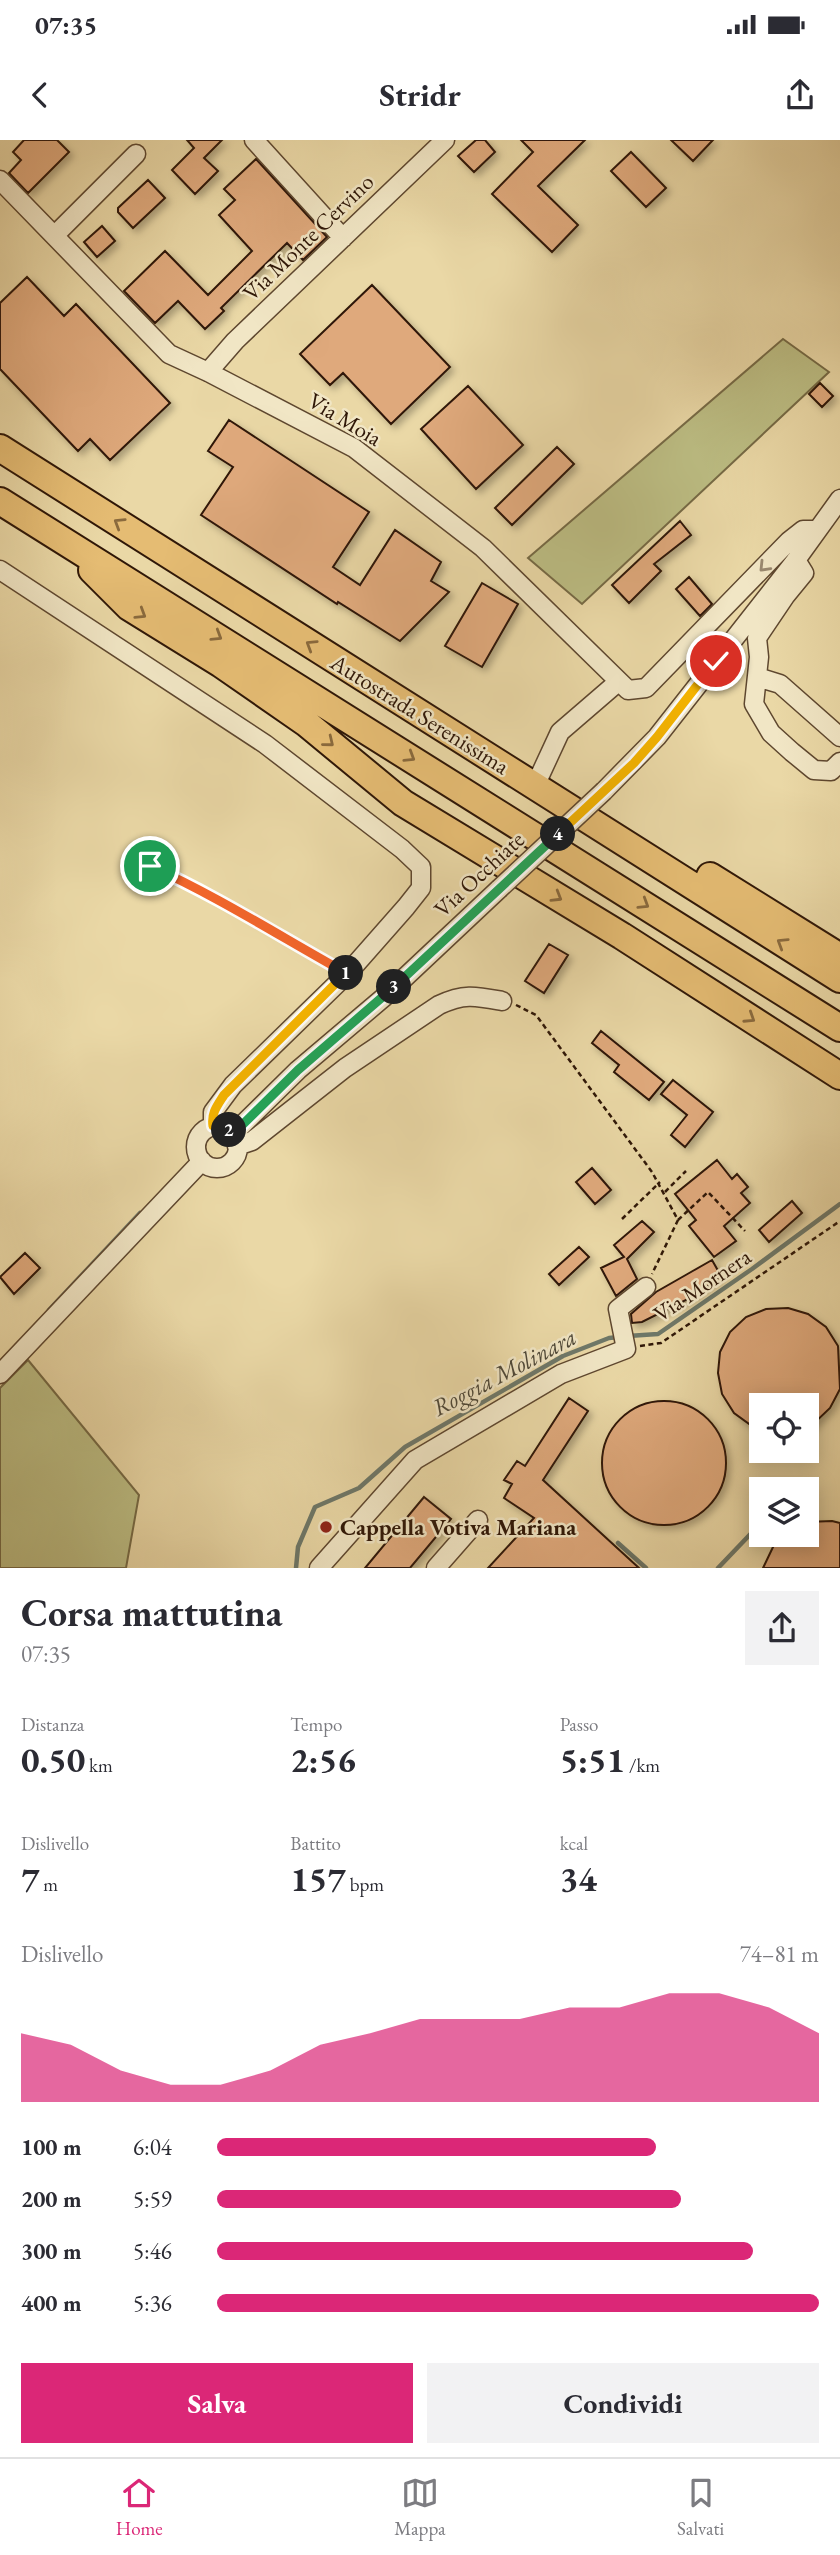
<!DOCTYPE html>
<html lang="it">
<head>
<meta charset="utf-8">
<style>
  :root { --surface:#fff; --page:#f2f2f3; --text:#2b2b33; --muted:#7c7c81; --line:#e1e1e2; --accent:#db2777 }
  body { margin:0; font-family:"EB Garamond",serif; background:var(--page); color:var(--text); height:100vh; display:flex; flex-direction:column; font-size:26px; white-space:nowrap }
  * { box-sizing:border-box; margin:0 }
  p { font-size:23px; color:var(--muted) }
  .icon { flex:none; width:38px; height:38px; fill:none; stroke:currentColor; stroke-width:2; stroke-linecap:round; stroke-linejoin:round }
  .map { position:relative; height:1428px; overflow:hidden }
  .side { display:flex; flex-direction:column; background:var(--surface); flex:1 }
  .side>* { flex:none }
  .fabs { position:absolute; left:749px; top:1253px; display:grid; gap:14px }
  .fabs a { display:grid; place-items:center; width:70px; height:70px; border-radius:0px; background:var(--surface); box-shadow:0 4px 18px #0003; font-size:35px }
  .pin { position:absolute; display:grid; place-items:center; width:60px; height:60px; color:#fff; margin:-30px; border:4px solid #fff; border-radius:50%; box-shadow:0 2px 7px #0007 }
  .km { position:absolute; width:35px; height:35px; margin:-18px; border-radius:50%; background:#222; color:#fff; font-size:19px; line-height:35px; text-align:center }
  .round { display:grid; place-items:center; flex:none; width:74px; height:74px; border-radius:0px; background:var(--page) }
  .summary { display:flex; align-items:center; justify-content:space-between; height:119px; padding:0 21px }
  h1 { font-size:38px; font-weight:700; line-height:52px }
  .stats { display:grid; grid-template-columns:repeat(3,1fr); gap:10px; height:119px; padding:7px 21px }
  .stats div { display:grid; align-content:center }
  .stats b { font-size:35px; font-weight:700 }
  .stats small { font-size:19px; font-weight:400 }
  .stats p { font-size:19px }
  .chart { height:196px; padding:14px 21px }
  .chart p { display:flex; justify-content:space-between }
  .chart svg { width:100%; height:126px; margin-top:7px; fill:var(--accent); opacity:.7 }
  .action { display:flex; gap:14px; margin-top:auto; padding:14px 21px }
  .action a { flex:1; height:80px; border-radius:0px; background:var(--accent); color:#fff; font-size:28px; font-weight:700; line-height:80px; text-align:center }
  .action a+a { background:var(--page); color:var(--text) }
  ul { padding:0 21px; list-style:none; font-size:23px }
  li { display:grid; grid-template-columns:112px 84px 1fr; align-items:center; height:52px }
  li i { height:18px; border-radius:9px; background:var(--accent) }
  .status { display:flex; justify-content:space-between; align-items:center; height:49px; padding:0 35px; background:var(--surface); direction:ltr }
  .status svg { height:19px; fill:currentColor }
  header { display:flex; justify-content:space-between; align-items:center; height:91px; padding:0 21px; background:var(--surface); font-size:32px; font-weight:700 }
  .tab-bar { display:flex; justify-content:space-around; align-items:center; height:98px; border-top:2px solid var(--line); background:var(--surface); font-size:19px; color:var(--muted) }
  .tab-bar a { display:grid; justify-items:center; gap:4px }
  .tab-bar .on { color:var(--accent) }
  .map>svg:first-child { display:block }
  .green { fill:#bcbd83; stroke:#766a45; stroke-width:2 }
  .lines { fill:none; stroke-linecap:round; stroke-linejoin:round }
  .stream { stroke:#6e7869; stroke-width:4.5 }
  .building { fill:#dfa97c; stroke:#2f1707; stroke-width:2; filter:url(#shadow) }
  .minor-casing { stroke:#5e472f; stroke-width:21 }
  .highway-casing { stroke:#2f1707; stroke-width:30 }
  .path { stroke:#2f1707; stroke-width:2.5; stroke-dasharray:5 3.5; stroke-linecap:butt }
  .minor { stroke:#f1e6c5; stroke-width:18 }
  .highway { stroke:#e5bc73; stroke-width:26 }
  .minor-bridge-casing { stroke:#5e472f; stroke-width:21; stroke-linecap:butt }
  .minor-bridge { stroke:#f1e6c5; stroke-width:18 }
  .oneway { stroke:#8a6a3d }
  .oneway2 { stroke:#9a8970 }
  .split-1-casing { stroke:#fff; stroke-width:14 }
  .split-2-casing { stroke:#fff; stroke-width:14 }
  .split-3-casing { stroke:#fff; stroke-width:14 }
  .split-4-casing { stroke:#fff; stroke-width:14 }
  .split-5-casing { stroke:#fff; stroke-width:14 }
  .split-1 { stroke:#f0652b; stroke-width:9 }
  .split-2 { stroke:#f5b400; stroke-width:9 }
  .split-3 { stroke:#22a559; stroke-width:9 }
  .split-4 { stroke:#22a559; stroke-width:9 }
  .split-5 { stroke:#f5b400; stroke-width:9 }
  .poi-dot { fill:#8f2418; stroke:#f1e6c5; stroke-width:2.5 }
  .labels { text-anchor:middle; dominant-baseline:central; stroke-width:5; stroke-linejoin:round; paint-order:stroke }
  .street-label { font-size:23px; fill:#2f1707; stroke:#f1e6c5 }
  .poi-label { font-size:23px; font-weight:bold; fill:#2f1707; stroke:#f1e6c5; text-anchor:start }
  .water-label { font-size:24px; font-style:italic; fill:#4e4838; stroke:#f1e6c5 }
</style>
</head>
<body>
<div class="status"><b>07:35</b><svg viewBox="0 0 49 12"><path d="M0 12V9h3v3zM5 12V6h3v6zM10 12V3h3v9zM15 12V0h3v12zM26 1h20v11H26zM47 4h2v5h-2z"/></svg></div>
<header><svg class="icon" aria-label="back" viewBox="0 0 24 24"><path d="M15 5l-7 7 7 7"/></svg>Stridr<svg class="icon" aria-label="share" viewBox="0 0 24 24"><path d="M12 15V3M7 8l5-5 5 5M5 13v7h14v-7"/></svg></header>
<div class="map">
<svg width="840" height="1428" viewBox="0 0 840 1428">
  <defs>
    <filter id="shadow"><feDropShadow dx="4" dy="4" stdDeviation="3.5" flood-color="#0004"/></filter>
  </defs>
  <rect width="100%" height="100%" fill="#ead8a6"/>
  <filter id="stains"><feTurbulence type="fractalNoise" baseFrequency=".00286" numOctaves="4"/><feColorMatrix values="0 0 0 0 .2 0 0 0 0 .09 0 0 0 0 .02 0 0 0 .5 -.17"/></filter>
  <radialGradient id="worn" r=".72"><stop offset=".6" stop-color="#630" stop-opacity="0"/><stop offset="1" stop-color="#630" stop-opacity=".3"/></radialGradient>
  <!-- green -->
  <path class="green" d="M783 199 829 232 582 464 528 418Z
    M28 1220 139 1355 126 1428H0V1248Z"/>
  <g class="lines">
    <!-- stream -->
    <path class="stream" d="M49 1170 140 1073
      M628 1196 658 1194 752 1129 840 1064
      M794 1349 795 1348
      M618 1403 646 1428
      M296 1428 298 1407 315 1367 359 1348 405 1307 563 1216 609 1198 619 1197
      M718 1428 761 1383"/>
  </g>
  <!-- building -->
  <path class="building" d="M24 0H57L69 12 28 53 9 33 21 20 13 12Z
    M187 0H222L204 18 218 31 195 54 172 30 194 8Z
    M476 0H485L495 12 474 32 458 16Z
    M521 0H585L538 46 578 85 552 112 492 54 533 12Z
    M671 0H713L693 21Z
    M631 12 666 48 646 67 611 31Z
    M256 19 327 97 303 120 287 103 221 168 224 171 205 189 178 161 155 183 124 151 165 111 208 155 252 111 219 75 235 60 224 49Z
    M148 40 165 58 133 88 118 72V68Z
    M102 86 115 101 97 117 84 102Z
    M27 137 64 176 76 164 170 263 110 320 90 299 78 311 0 229V163Z
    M372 145 450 227 391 284 343 233 330 245 300 214Z
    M820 243 833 256 822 267 809 254Z
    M468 246 523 305 476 349 421 289Z
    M229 280 369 372 333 427 360 445 395 390 441 422 431 441 449 452 400 501 338 462 337 464 201 375 233 327 208 311Z
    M557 307 574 324 512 385 495 368Z
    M680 381 691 395 654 424 661 431 629 463 612 445Z
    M689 437 712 464 700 476 676 449Z
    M482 443 518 464 482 527 445 506Z
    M549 804 568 815 544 853 525 841Z
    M601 891 664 942 649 960 614 932 619 925 592 903Z
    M673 940 713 972 685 1007 671 995 687 975 661 954Z
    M717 1020 732 1039 737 1034 748 1047 741 1053 750 1063 724 1086 736 1101 714 1117 689 1086 696 1080 675 1054Z
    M592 1028 611 1050 595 1064 576 1042Z
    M792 1061 802 1073 769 1102 759 1090Z
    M642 1081 654 1092 627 1119 637 1139 616 1156 601 1128 624 1117 614 1105Z
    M579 1107 589 1117 559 1145 549 1134Z
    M25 1113 40 1128 14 1154 0 1137Z
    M712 1120 721 1136 692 1157 642 1182 632 1183 631 1174 656 1152Z
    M788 1168 808 1174 826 1187 838 1206 840 1249 830 1268 807 1290V1265H761V1289L752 1286 734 1273 722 1254 718 1233 720 1212 730 1192 746 1177 766 1169Z
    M569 1258 588 1271 543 1340 639 1428H488L534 1378 504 1358 512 1344 504 1340 517 1321 525 1326Z
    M602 1323a62 62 0 1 1 124 0a62 62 0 1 1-124 0Z
    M424 1357 451 1379 410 1428H365Z
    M832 1381 840 1383V1428H763L774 1405 786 1395H807V1382Z"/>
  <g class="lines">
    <!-- minor casing -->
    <g class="minor-casing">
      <path id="minor" d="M254 0 343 98
        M0 40 169 214 208 232 354 308 483 408 628 550 646 548 789 401 803 390H817
        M55 95 136 14
        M208 232 235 201 445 0
        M796 420 804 433 786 455 757 498 759 517 754 564 771 593 792 612 814 630 831 631 840 622
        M0 430 265 604 402 709 421 727V748L406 767 347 834 233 945 213 972V986
        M757 537 780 544 840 597
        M535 646 560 592 618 542
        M604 651 657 597 796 420 840 359
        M196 1007a21 21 0 1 1 42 0a21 21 0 1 1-42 0Z
        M233 994 298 930 383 858 499 749
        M237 1006 252 1001 345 928 439 865C464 853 476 856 502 861
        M0 1234 202 1021
        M319 1428 415 1320 561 1234 626 1209 618 1169 646 1147
        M436 1428 478 1380"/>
    </g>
    <!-- highway casing -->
    <g class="highway-casing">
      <path id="highway" d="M0 308 840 839
        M0 361 840 888
        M92 430 129 467 221 524 306 583 403 663 622 796 840 936
        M710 736 840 817"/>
    </g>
    <!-- path -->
    <path class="path" d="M124 713 197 747 231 769 334 826
      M516 865 536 875 652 1032 678 1080 652 1134
      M665 1052 686 1031
      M622 1079 660 1042
      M678 1080 708 1052 745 1091
      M640 1206 661 1203 840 1081"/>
    <!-- minor -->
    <use href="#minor" class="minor"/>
    <!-- highway -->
    <use href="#highway" class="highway"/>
    <!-- minor-bridge casing -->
    <g class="minor-bridge-casing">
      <path id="minor-bridge" d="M499 749 604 651"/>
    </g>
    <!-- minor-bridge -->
    <use href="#minor-bridge" class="minor-bridge"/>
  </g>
  <!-- one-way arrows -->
  <defs><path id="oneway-chevron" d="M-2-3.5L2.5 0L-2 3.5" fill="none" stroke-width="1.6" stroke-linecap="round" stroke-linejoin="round" transform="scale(1.75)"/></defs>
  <g class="oneway">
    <use href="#oneway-chevron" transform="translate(119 383) rotate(-148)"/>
    <use href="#oneway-chevron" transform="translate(141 474) rotate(32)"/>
    <use href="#oneway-chevron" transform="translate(217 496) rotate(32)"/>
    <use href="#oneway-chevron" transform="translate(311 505) rotate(-148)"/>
    <use href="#oneway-chevron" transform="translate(329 602) rotate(39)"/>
    <use href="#oneway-chevron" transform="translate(410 617) rotate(32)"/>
    <use href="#oneway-chevron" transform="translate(557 757) rotate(31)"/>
    <use href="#oneway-chevron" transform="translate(644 764) rotate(32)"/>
    <use href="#oneway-chevron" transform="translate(782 803) rotate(-148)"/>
    <use href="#oneway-chevron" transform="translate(750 878) rotate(33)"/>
  </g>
  <use class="oneway2" href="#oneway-chevron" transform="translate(764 427) rotate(134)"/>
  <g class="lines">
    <!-- split-1 casing -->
    <g class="split-1-casing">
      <path id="split-1" d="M150 726C217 756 281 797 346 833"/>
    </g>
    <!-- split-2 casing -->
    <g class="split-2-casing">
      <path id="split-2" d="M229 990 213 986C211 973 217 966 224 955L346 833"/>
    </g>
    <!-- split-3 casing -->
    <g class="split-3-casing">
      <path id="split-3" d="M229 990 233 994 298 930 394 847"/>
    </g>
    <!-- split-4 casing -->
    <g class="split-4-casing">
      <path id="split-4" d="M394 847 558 694"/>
    </g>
    <!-- split-5 casing -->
    <g class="split-5-casing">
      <path id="split-5" d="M558 694 634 623 657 597 716 521"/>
    </g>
    <!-- split-1 -->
    <use href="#split-1" class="split-1"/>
    <!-- split-2 -->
    <use href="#split-2" class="split-2"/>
    <!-- split-3 -->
    <use href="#split-3" class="split-3"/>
    <!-- split-4 -->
    <use href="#split-4" class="split-4"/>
    <!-- split-5 -->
    <use href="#split-5" class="split-5"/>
  </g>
  <!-- markers -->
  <circle class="poi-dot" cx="326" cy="1387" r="7"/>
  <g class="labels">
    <!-- street labels -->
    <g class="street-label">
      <text transform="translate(308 97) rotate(-44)">Via Monte Cervino</text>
      <text transform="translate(345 279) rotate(31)">Via Moia</text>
      <text transform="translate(420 574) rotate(32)">Autostrada Serenissima</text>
      <text transform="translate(479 734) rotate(-43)">Via Occhiate</text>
      <text transform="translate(702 1145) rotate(-34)">Via Mornera</text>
    </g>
    <!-- poi labels -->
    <g class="poi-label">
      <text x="340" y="1387">Cappella Votiva Mariana</text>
    </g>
    <!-- water labels -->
    <g class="water-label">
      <text transform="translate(504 1232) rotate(-28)">Roggia Molinara</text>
    </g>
  </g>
  <rect width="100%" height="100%" filter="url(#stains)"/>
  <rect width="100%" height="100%" fill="url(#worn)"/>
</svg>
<div class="fabs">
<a><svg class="icon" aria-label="locate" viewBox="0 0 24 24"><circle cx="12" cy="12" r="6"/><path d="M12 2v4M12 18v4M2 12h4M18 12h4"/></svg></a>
<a><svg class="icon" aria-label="layers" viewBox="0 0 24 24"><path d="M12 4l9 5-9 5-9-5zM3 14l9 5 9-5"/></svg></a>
</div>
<div class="pin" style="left:150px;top:726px;background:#1e9e55"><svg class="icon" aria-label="arrive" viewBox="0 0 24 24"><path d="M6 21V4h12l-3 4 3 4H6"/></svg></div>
<div class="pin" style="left:716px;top:521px;background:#d93025"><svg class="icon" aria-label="check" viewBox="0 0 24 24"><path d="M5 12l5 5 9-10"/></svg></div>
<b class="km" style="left:346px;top:833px">1</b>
<b class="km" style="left:229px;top:990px">2</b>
<b class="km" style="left:394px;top:847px">3</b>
<b class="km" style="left:558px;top:694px">4</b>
</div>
<section class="side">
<div class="summary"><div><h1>Corsa mattutina</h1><p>07:35</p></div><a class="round"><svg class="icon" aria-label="share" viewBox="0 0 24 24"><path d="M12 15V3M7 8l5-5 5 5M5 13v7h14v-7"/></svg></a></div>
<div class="stats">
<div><p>Distanza</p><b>0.50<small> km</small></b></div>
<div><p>Tempo</p><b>2:56</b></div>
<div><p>Passo</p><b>5:51<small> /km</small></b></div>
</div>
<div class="stats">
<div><p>Dislivello</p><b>7<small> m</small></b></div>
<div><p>Battito</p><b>157<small> bpm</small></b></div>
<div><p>kcal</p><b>34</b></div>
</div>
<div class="chart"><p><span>Dislivello</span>74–81 m</p>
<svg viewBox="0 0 160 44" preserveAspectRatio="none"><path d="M0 44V20L10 24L20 33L30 38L40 38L50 33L60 24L70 20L80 15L90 15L100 15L110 11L120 11L130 6L140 6L150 11L160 20V44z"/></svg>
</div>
<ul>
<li><b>100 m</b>6:04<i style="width:73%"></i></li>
<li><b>200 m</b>5:59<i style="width:77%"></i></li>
<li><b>300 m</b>5:46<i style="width:89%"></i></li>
<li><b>400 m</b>5:36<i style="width:100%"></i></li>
</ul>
<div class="action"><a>Salva</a><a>Condividi</a></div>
</section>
<nav class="tab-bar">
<a class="on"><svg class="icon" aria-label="home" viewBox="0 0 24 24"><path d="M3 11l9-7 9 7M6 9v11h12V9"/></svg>Home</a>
<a><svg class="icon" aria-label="map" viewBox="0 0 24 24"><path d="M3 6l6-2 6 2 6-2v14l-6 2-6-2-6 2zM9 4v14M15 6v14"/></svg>Mappa</a>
<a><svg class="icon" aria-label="saved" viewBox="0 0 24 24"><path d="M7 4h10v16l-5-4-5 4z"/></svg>Salvati</a>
</nav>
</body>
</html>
